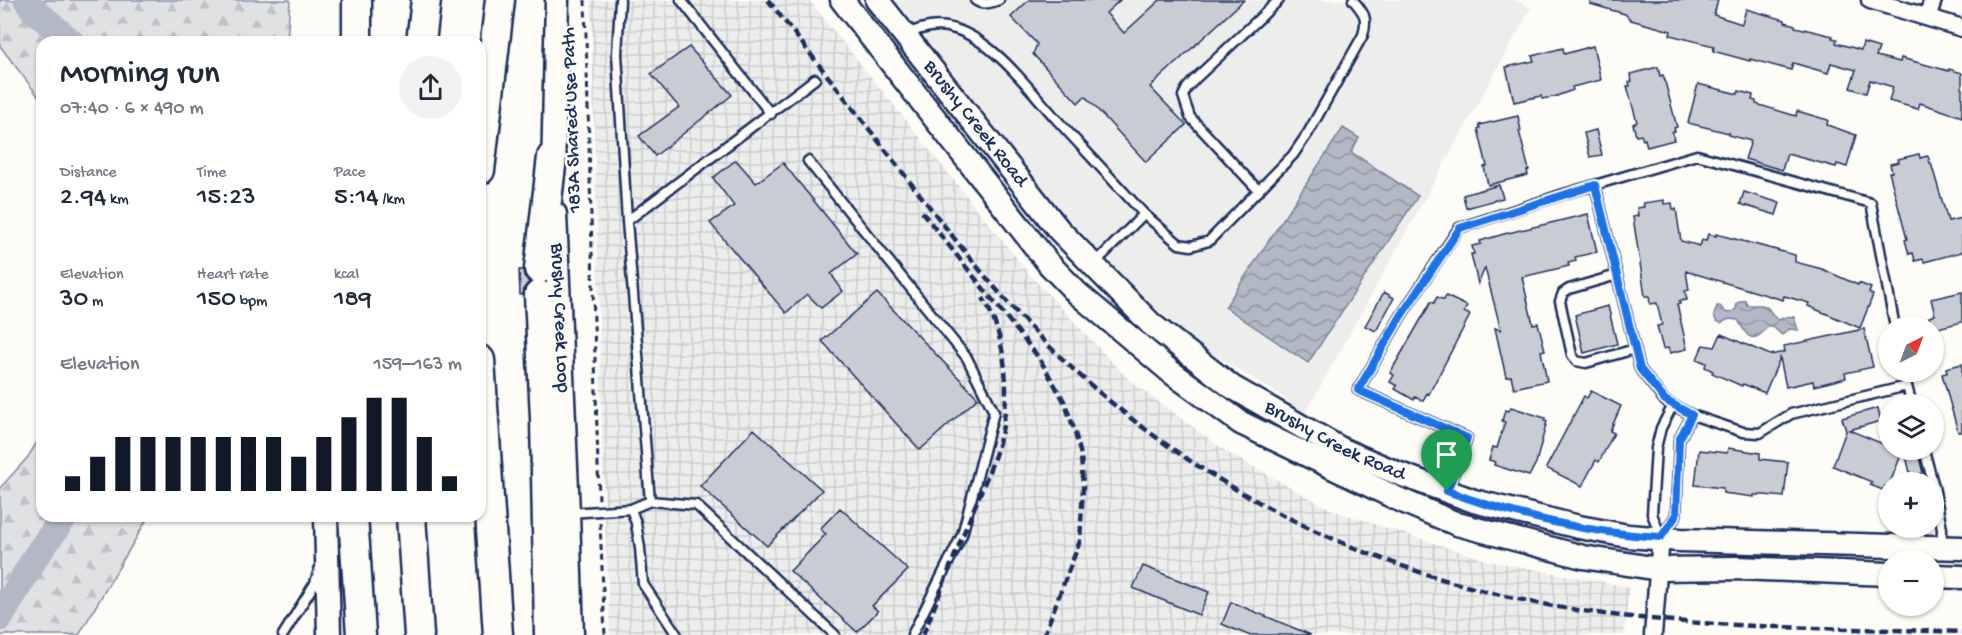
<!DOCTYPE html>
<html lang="en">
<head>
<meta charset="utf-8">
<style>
  :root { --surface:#fff; --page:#f2f2f3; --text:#1f2937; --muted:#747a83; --accent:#111827 }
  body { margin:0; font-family:"Gochi Hand",sans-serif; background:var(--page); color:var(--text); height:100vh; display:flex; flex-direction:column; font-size:22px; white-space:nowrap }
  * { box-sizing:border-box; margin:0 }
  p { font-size:20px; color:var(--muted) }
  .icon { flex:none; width:33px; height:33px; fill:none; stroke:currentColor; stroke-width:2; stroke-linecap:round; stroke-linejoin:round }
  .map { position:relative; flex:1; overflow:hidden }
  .details { position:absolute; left:36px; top:36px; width:450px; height:486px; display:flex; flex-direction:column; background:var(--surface); border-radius:18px; box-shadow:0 2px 4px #0004 }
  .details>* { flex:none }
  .needle { width:39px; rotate:42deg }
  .fabs { position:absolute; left:1878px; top:316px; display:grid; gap:12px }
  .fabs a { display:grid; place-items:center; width:66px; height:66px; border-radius:50%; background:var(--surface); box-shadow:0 2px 4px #0004; font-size:30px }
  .pin { position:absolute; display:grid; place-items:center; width:51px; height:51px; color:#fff; margin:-62px -26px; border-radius:50% 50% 50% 0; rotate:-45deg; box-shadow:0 0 6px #0007 }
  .pin .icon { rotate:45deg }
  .round { display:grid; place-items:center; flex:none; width:63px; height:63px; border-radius:32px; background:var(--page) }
  .summary { display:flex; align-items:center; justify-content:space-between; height:102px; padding:0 24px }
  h1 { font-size:33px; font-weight:600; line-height:45px }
  .metrics { display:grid; grid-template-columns:repeat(3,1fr); gap:9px; height:102px; padding:6px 24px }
  .metrics div { display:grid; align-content:center }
  .metrics b { font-size:26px; font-weight:600 }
  .metrics small { font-size:16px; font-weight:400 }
  .metrics p { font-size:16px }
  .chart { height:168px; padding:12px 24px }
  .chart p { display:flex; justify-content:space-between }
  .chart svg { width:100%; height:108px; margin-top:6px; stroke:var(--accent); stroke-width:6 }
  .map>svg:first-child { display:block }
  .built { fill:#edeeec }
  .industrial { fill:url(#industrial-grid) }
  .forest { fill:url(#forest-firs); stroke:#7e88a0; stroke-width:1.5 }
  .water { fill:url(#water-waves); stroke:#76819c; stroke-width:1.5 }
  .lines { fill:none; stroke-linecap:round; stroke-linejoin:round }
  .river { stroke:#b3b8c5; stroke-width:27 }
  .building { fill:#c9ccd3; stroke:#1b2f5e; stroke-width:1.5 }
  .lane-casing { stroke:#1b2f5e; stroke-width:13 }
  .street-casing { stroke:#1b2f5e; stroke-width:21 }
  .secondary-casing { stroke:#1b2f5e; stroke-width:27 }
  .highway-casing { stroke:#1b2f5e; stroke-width:33 }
  .path { stroke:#1b2f5e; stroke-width:3; stroke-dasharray:6 4.5; stroke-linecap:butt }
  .lane { stroke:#fdfcf7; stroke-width:8 }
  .street { stroke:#fdfcf7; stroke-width:16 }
  .secondary { stroke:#fdfcf7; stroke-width:22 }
  .highway { stroke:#fdfcf7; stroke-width:28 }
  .rail { stroke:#1b2f5e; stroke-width:4.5; stroke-dasharray:9 4.5; stroke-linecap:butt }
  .route-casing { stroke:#fff; stroke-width:12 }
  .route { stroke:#1a73e8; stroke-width:8 }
  .labels { text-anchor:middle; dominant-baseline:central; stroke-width:5; stroke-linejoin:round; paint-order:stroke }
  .street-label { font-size:20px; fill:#1b2f5e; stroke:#fdfcf7 }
</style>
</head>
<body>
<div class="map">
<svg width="1962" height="635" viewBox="0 0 1962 635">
  <defs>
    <pattern id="industrial-grid" width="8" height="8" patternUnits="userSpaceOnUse" patternTransform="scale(1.5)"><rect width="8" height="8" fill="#edeeec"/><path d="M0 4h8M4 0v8" fill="none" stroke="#cbcccd"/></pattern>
    <pattern id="forest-firs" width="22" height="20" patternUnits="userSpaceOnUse" patternTransform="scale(1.5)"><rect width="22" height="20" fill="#e0e1e3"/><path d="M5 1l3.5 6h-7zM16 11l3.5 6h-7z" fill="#c0c1c5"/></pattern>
    <pattern id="water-waves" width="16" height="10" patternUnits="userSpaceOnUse" patternTransform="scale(1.5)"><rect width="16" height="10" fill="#b3b8c5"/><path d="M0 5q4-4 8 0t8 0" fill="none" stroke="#9196a3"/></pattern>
  </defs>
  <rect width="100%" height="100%" fill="#fdfcf7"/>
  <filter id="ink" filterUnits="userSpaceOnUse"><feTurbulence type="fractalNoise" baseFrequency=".0167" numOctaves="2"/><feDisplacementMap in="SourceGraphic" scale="12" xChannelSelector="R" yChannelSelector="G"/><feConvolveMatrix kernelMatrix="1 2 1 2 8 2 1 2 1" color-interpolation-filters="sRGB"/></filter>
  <g filter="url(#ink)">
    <!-- built -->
    <path class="built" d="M893 0H1515L1531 8 1305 414 1274 391 1196 344 1106 264 1088 245Z"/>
    <!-- industrial -->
    <path class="industrial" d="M591 0H809L1031 276 1128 379 1228 453 1332 510 1489 561 1629 587 1624 635H610L603 471Z"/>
    <!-- forest -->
    <path class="forest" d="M0 0H290L287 42H42V101L0 46Z
      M42 434V516H149L79 635H0V488L28 457Z"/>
    <!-- water -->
    <path class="water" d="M1343 128 1359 138 1351 152 1418 196 1308 363 1225 307Z
      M1745 300 1747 305H1762L1768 308C1782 330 1778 313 1794 317L1798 330 1790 329 1782 335 1773 327H1768C1765 329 1763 332 1761 334 1748 345 1743 327 1738 320L1729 319 1721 323 1716 321 1714 315 1717 306H1720L1725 312 1730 313 1736 309 1737 303Z"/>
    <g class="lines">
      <!-- river -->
      <path class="river" d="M27 0 34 10 71 42
        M0 618 36 556 65 516"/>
    </g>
    <!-- building -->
    <path class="building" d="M1029 0H1120L1106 13 1124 33 1160 0H1244L1150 87 1186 125 1146 162 1085 96 1078 103 1033 54 1037 44 1011 17Z
      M1590 0H1718L1714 15 1742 24 1746 9 1785 20V22L1795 25V27L1833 36 1832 38 1837 39 1836 43 1861 50 1863 43 1879 48 1876 56 1900 62 1901 58 1949 71V69L1962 73V117L1920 103 1918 109 1889 101 1893 87 1870 80 1866 93 1850 88 1856 70 1831 63 1828 73 1793 63 1791 70 1750 59V61L1713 51 1714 46 1670 35 1671 31 1631 20 1625 14 1590 4Z
      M1593 46 1601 80 1572 87 1573 90 1554 97 1542 99 1541 96 1514 102 1506 67 1534 61 1532 56 1563 48 1564 54Z
      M689 47 732 95 655 156 639 136 679 107 651 74Z
      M1658 67 1660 76 1663 75 1664 78 1677 127 1674 128 1675 131 1672 132 1674 140 1647 147 1645 139 1643 140 1641 135 1636 136 1633 124 1637 122 1627 86H1630L1629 82 1632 81 1630 74Z
      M1698 84 1738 94 1739 91 1753 95 1752 100 1756 101V104L1796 116 1797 111 1828 120 1827 125 1856 135 1847 167 1837 164 1836 167 1787 154 1782 170 1745 159 1751 141 1728 135 1729 133 1688 123Z
      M1518 116 1521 131H1519L1529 170 1527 171 1528 175 1488 185 1484 167 1487 166 1478 129 1480 128 1479 125Z
      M1596 130 1602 155 1590 157 1584 133Z
      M1919 154 1920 158 1928 156 1930 163H1931L1948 221 1962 218V252L1924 262 1923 259 1915 261 1913 253 1909 254 1905 240 1907 239 1889 172H1892L1890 164 1899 162 1898 159Z
      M736 160 756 183 783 163 857 254 831 274 843 291 821 308 807 294 786 313 710 223 734 206 713 178Z
      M1499 185 1503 198 1466 208 1463 195Z
      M1744 192 1780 203 1776 215 1740 204Z
      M1664 200V204L1672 203 1673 209H1676L1681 241 1700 246 1702 240 1706 241 1708 234 1716 236V234L1795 255V262L1822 269 1858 285 1859 283 1871 288 1869 293 1873 295 1860 328 1808 306 1809 303 1784 296 1783 300 1686 271 1689 290 1685 291 1687 300 1679 301 1680 304H1677L1687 349 1670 353 1668 348 1663 349 1657 326 1662 325 1657 303 1650 304 1649 296H1645L1633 217 1638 216 1637 208 1644 207 1643 203Z
      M1588 214 1597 252 1575 257 1576 261 1568 263 1569 266 1522 277 1533 324 1538 323 1545 350 1541 351 1547 381 1514 388 1511 376 1506 377 1495 328 1501 330 1485 268 1478 284 1471 254H1474L1472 246 1481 244 1480 241 1504 234Z
      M519 270H523L524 276 529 282 524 288 523 295H520Z
      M1384 292 1394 298 1376 331 1365 326Z
      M1962 292V322L1934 329 1931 327 1929 317 1935 315 1931 299Z
      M877 293 978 398 920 450 822 341Z
      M1446 296 1467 306 1464 312 1470 315 1429 394 1427 393 1423 401 1415 397 1414 400 1395 389 1397 386 1390 382 1394 375 1390 373 1431 302 1434 303 1437 297 1444 300Z
      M1608 306 1617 344 1584 353 1575 315Z
      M1864 329 1873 367 1845 373 1846 378 1814 386 1813 381 1786 387 1780 358 1765 393 1743 384 1742 386 1712 373 1713 371 1705 367 1706 363 1697 359 1703 345 1715 347 1721 334 1770 355 1785 352 1784 346Z
      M1962 364V432H1958L1942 374 1947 373 1946 368Z
      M1591 391 1621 406 1610 431 1614 433 1599 462 1596 460 1582 486 1546 468 1584 396 1587 398Z
      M1511 407 1545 418 1544 421H1547L1536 463 1529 476 1494 465 1495 462 1489 460 1493 447 1497 448 1505 422 1502 421 1505 410 1509 411Z
      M1878 408 1881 421 1849 430 1888 446V450H1903L1888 488 1885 486 1883 490 1870 485 1872 482 1833 466 1846 431 1842 418Z
      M754 429 822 490 767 546 700 486Z
      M1728 448 1760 453V459L1788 462 1784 497 1764 495H1754V497L1723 493V488L1695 485 1699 450 1727 453Z
      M1912 450H1917L1923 473 1911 477 1905 452Z
      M840 508 908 570 872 606 878 611 857 632 790 571 826 534 820 529Z
      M1143 566 1209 592 1199 615 1133 588Z
      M1231 602 1311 635H1248L1222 624Z"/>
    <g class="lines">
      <!-- lane casing -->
      <g class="lane-casing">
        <path id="lane" d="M681 0 771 114
          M975 0C982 6 991 3 999 0
          M906 34C922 28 937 23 955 29 994 41 1030 90 1057 120 1086 151 1115 183 1144 214L1093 265
          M808 161 967 358 994 412 962 535 912 635
          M1595 185 1640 369 1665 401 1692 415 1743 432 1760 433 1791 414 1907 386 1912 405
          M1259 191 1190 117 1183 96 1187 88 1195 79 1279 0
          M1144 214 1179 244 1191 246 1209 241 1293 155 1308 133 1363 35C1368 17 1364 13 1353 0
          M627 221 815 79
          M1617 275 1569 289 1563 293 1560 301 1572 355 1576 361 1586 363 1635 349
          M1904 372 1907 386
          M1924 450 1933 483
          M1934 486 1942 529 1941 545
          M1447 491 1467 438 1358 390 1401 316 1459 228 1564 194 1697 155 1871 203 1895 327
          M650 501 696 505 835 635
          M631 509 636 523 640 548 643 584 677 635
          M569 513 631 509 650 501 627 221 617 54 620 0
          M1662 536 1676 516 1679 440 1692 415
          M1661 537 1652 514 1656 448 1661 428 1673 405
          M283 635 315 583 319 570"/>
      </g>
      <!-- street casing -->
      <g class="street-casing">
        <path id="street" d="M1870 0 1962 28
          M1927 17 1933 0
          M1653 635 1661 537"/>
      </g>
      <!-- secondary casing -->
      <g class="secondary-casing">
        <g id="secondary">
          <path d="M842 0 1049 264 1077 293 1171 372 1241 423 1398 499 1457 524 1583 557 1659 569 1737 568 1888 574"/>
          <path id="s1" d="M877 0 1059 230 1151 324 1232 387 1343 450 1397 473 1474 501 1579 527 1628 536 1680 540 1962 548"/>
          <path d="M553 172 557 0"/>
          <path id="s2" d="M555 214 568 513 572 635"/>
          <path d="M326 516 329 635"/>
          <path d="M1934 576 1962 577"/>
        </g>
      </g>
      <!-- highway casing -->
      <g class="highway-casing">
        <path id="highway" d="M357 0V42
          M421 42 426 0
          M480 170 500 0
          M539 269 552 157
          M539 295 545 418 549 635
          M480 360 498 635
          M353 516 361 635
          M411 516 419 635"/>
      </g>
      <!-- path -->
      <path class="path" d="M585 0 599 501
        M600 523 605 635"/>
      <!-- lane -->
      <use href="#lane" class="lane"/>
      <!-- street -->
      <use href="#street" class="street"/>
      <!-- secondary -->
      <use href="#secondary" class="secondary"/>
      <!-- highway -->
      <use href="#highway" class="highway"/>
      <!-- rail -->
      <path class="rail" d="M768 0C816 61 863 121 910 182 954 238 998 296 1049 346 1205 501 1413 595 1631 617 1741 629 1852 628 1962 632
        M922 212 1039 358 1064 401 1074 429 1081 455 1083 487 1080 541 1044 635
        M923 635C938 598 952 562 967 525 980 493 996 460 1003 426 1010 384 1005 335 983 298"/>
    </g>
  </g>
  <g class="lines" filter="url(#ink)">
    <!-- route casing -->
    <g class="route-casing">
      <path id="route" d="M1595 185 1640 369 1665 400 1692 415 1679 440 1676 516 1661 537C1592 534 1512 515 1447 491L1467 438 1358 390 1401 316 1460 228Z"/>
    </g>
    <!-- route -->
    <use href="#route" class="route"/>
  </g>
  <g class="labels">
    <!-- street labels -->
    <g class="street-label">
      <text transform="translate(573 120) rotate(-92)">183A Shared Use Path</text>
      <text stroke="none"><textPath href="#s1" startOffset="158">Brushy Creek Road</textPath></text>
      <text stroke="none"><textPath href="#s2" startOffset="104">Brushy Creek Loop</textPath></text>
      <text stroke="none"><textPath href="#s1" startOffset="644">Brushy Creek Road</textPath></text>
    </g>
  </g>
</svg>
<div class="fabs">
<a><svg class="needle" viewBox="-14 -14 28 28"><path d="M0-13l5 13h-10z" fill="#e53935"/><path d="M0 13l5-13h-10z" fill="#747a83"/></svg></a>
<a><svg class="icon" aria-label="layers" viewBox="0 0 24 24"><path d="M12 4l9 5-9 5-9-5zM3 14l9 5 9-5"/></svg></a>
<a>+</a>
<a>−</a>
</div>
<div class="pin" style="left:1447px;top:491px;background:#1e9e55"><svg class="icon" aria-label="arrive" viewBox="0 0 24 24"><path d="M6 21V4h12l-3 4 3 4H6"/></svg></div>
<section class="details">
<div class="summary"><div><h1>Morning run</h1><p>07:40 · 6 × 490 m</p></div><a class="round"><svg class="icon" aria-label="share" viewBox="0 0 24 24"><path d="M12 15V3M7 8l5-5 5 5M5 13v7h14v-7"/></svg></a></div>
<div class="metrics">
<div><p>Distance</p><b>2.94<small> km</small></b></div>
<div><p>Time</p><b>15:23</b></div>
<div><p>Pace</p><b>5:14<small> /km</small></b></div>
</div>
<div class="metrics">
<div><p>Elevation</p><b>30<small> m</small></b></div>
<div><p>Heart rate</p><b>150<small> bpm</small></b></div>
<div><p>kcal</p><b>189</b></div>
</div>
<div class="chart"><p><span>Elevation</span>159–163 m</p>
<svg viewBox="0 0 160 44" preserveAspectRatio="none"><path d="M5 44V38M15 44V30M25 44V22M35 44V22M45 44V22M55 44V22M65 44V22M75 44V22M85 44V22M95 44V30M105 44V22M115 44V14M125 44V6M135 44V6M145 44V22M155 44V38"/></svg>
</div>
</section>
</div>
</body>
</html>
